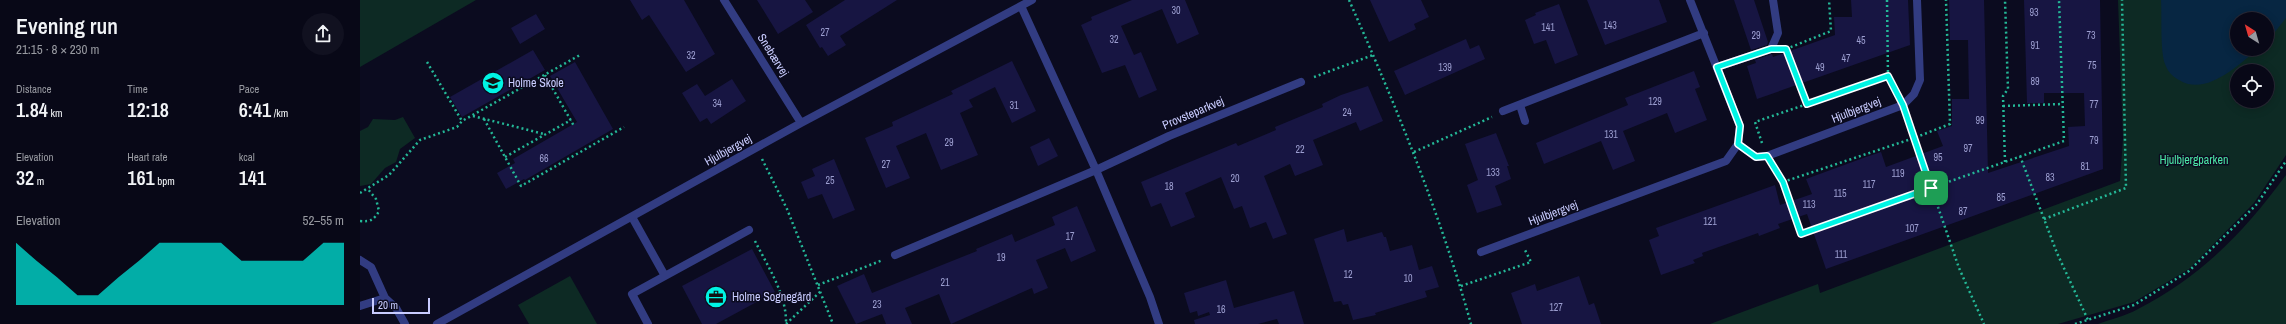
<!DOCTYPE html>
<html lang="en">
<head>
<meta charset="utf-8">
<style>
  :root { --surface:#080817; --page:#111120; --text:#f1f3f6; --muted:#989aa1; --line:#292936; --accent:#00f4e4 }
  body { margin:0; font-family:"Archivo Narrow",sans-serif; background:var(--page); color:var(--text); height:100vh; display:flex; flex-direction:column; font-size:15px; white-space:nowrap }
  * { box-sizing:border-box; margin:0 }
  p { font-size:13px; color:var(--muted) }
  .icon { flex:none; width:22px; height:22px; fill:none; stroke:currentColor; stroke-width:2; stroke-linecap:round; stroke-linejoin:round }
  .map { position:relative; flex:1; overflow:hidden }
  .panel { display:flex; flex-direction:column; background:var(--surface); width:360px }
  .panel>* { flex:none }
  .needle { width:26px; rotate:323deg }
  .controls { position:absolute; left:1870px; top:12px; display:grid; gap:8px }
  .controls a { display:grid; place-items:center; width:44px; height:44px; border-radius:50%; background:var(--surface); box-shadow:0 2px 10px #0003,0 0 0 1px var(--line); font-size:20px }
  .scale { position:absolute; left:12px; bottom:10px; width:58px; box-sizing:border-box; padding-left:4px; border:2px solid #c9ccff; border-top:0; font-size:11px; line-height:14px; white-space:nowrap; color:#c9ccff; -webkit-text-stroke:3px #0b0b1f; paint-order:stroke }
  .pin { position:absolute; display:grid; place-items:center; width:34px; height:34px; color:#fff; margin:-17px; border-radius:8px; box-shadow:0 2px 6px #0006 }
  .round { display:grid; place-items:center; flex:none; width:42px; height:42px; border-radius:21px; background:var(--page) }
  .overview { display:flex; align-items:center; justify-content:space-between; height:68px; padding:0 16px }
  h1 { font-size:22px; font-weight:600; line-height:30px }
  .metrics { display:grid; grid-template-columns:repeat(3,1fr); gap:6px; height:68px; padding:4px 16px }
  .metrics div { display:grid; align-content:center }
  .metrics b { font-size:20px; font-weight:600 }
  .metrics small { font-size:11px; font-weight:400 }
  .metrics p { font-size:11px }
  .chart { height:112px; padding:8px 16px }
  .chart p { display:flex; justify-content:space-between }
  .chart svg { width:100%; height:72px; margin-top:4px; fill:var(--accent); opacity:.7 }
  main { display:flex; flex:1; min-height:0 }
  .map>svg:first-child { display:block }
  .green { fill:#0d2a24; fill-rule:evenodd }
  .water { fill:#072642 }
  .building { fill:#171542 }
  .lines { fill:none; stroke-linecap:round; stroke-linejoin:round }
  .path { stroke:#24b897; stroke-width:2.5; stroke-dasharray:2 3; stroke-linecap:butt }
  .service { stroke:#323c82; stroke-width:8 }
  .minor { stroke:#323c82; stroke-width:8 }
  .route-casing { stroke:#fff; stroke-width:8 }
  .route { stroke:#00f4e4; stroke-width:5 }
  .labels { text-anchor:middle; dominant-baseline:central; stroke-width:3; stroke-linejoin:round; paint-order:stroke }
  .number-label { font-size:10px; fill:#9c9ed0 }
  .street-label { font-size:12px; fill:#c9ccff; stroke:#0b0b1f }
  .poi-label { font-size:12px; fill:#c9ccff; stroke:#0b0b1f; text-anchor:start }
  .park-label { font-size:12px; fill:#4ce7a7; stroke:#0b0b1f }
</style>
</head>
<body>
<main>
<section class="panel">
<div class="overview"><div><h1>Evening run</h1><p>21:15 · 8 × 230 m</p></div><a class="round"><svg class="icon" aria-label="share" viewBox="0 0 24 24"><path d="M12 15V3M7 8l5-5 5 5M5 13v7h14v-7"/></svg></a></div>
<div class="metrics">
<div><p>Distance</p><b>1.84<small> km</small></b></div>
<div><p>Time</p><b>12:18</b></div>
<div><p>Pace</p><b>6:41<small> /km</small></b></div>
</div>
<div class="metrics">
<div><p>Elevation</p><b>32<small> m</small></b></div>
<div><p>Heart rate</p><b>161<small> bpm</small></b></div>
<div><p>kcal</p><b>141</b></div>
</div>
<div class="chart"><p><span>Elevation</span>52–55 m</p>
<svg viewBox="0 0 160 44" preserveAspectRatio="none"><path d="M0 44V6L10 17L20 27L30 38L40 38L50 27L60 17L70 6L80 6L90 6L100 6L110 17L120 17L130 17L140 17L150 6L160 6V44z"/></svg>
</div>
</section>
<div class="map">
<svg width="1926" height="324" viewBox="0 0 1926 324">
  <rect width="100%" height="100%" fill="#0b0b1f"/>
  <!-- green -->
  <path class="green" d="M0 0H116L0 67Z
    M1758 0H1926V155L1894 203 1829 269 1774 302 1698 324H1350L1458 284 1460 293 1760 181 1763 138ZM1877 19H1907V49H1877ZM1877 71H1907V101H1877Z
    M43 117 55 138 40 149 36 162 25 168 11 184 0 186V131L8 127 13 119 35 120Z
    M1926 175V324H1738C1751 319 1766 316 1778 309 1842 276 1884 232 1926 175Z
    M210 276 237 324H169L158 305Z"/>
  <!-- water -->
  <path class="water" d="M1801 0H1926V18L1907 42V19H1877V49H1898C1878 65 1846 97 1819 80 1812 76 1808 72 1805 64 1800 51 1802 15 1801 0Z"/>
  <!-- building -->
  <path class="building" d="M270 0H324L355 54 326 72 289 15 282 20Z
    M397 0H445L453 12 418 34Z
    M485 0H537L480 36 486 45 468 56 462 47 460 48 446 25Z
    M772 0H825L839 34 817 44 802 9 761 26 774 55 781 52 797 90 779 98 765 65 742 73 721 25 732 20 731 17Z
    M1010 0H1061L1069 17 1054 24 1056 29 1029 42Z
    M1227 0H1299L1307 22 1245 45Z
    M1374 0H1394L1408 42 1407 45 1391 50Z
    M1491 0H1548L1550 45 1397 99 1387 66 1396 63 1395 60 1412 54 1413 57 1475 35 1474 17H1492Z
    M1589 0H1624L1628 173 1709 146 1708 127 1725 126 1724 93H1684V103H1667L1664 0H1740L1743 169 1466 269 1447 214 1418 224 1420 228 1399 236 1398 233 1342 253 1343 256 1333 260 1335 263 1301 275 1289 240 1299 236 1296 228 1415 185 1420 205 1452 194 1446 179 1506 157 1521 152 1526 167 1583 146 1577 131 1592 126V99H1609L1608 40H1590Z
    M1199 4 1218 55 1195 64 1186 40 1174 44 1165 20 1176 15 1175 13Z
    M176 14 185 29 160 44 151 28Z
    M1106 39 1110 49 1119 45 1125 59 1045 95 1034 71Z
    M173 50 185 70 102 117 90 97Z
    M652 61 676 111 652 123 635 87 609 100 613 107 600 113 618 155 581 170 566 133 536 146 550 178 526 188 505 138 533 126 532 122 593 94 591 91Z
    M215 62 253 129 165 180 164 179 146 189 137 173 155 163 153 159 217 122 190 76Z
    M1334 71 1340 87 1335 89 1347 120 1315 133 1307 113 1263 131 1275 161 1253 170 1241 141 1184 164 1176 143 1268 105 1265 98Z
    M372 79 386 101 351 124 347 118 340 122 322 93 337 84 345 96Z
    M1008 86 1023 121 1000 131 996 122 953 140 963 165 935 176 930 164 904 176 927 234 913 239 906 222 890 228 882 206 874 209 861 177 825 193 835 217 811 227 801 203 791 207 781 182 876 143 878 146 916 130 915 127 963 107 962 104 981 95Z
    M1136 133 1149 166H1147L1151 179 1135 186 1142 205 1117 213 1107 185 1118 180 1105 144Z
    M689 138 698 156 678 166 670 147Z
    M474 159 495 210 473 219 462 194 448 199 441 182 455 176 452 169Z
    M717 206 736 251 711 262 705 248 676 260 688 288 674 294 672 288 591 324 579 294 545 308 552 324H526L522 314 496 324 477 286 504 274 512 293 617 251 616 249 652 234 655 242 695 225 692 217Z
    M984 229 987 242 1022 232 1024 237H1026L1030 251 1052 245 1059 270 1072 266 1079 287 1065 291 1067 297 1015 313 1016 315 993 320 988 304 983 305 981 301 974 302 954 239Z
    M392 249 415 292 356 324H342L322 286Z
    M1219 276 1229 305 1234 303 1241 324H1162L1151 293 1175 284 1177 291Z
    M866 280 874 308 934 291 944 324H919L917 319 898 324H835L834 320 850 315 849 312 838 316 837 311 830 313 824 293Z"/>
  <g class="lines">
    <!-- path -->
    <path class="path" d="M989 0C1036 106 1080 213 1111 324
      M1527 0 1528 76 1537 94
      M1425 49 1447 104
      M1426 49 1471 31 1469 0
      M67 62 102 121
      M185 75 214 126
      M954 77 1013 55
      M1643 106 1703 104
      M113 116 184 134
      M1547 117 1599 268 1624 324
      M124 119 161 186 264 127
      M1402 143 1395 122 1528 76
      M1054 152 1132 117
      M1660 156 1697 253 1728 320
      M145 157 211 120
      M402 159 427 209 473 324
      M1645 162 1643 96 1648 89 1645 0
      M1413 167 1423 182 1441 234 1704 141 1699 0
      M1423 182 1554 138 1590 124 1586 0
      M0 193 29 175 60 140 97 127 102 121 220 55
      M1684 219 1766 188 1762 0
      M0 221C10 222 14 220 19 211L16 199 7 188
      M395 241C408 267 427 295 426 324
      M458 285 523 260
      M1101 286 1171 262 1165 250
      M426 324 461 291
      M1715 324 1774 305 1829 271 1897 204 1926 161"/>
    <!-- service -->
    <path class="service" d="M1357 67 1411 49 1418 33 1413 0
      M1160 105 1165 121
      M272 217 305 276
      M0 260 11 267 25 298 36 308 45 324
      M0 306 25 298
      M288 324 272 294 389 230"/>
    <!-- minor -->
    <path class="minor" d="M364 0 441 123
      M661 6 736 170 790 297 799 324
      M1143 111 1344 33
      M1378 144 1396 157 1407 156 1543 105 1554 94 1560 80 1557 0
      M1121 252 1366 161 1378 144 1380 126 1330 0
      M535 255 736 170 809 136 941 82
      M77 324 441 123 672 0"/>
  </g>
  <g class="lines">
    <!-- route casing -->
    <g class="route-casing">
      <path id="route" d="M1411 49H1426L1447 104 1528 76 1543 105 1571 188 1441 234 1423 182 1407 156 1396 157 1378 144 1380 126 1357 67Z"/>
    </g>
    <!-- route -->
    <use href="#route" class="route"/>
  </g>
  <!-- icons -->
  <defs>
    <g id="school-disc" transform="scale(1.15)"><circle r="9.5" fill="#00f4e4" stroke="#0b0b1f"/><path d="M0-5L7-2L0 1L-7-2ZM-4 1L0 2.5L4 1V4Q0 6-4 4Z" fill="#111"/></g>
    <g id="office-disc" transform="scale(1.15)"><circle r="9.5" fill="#00f4e4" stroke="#0b0b1f"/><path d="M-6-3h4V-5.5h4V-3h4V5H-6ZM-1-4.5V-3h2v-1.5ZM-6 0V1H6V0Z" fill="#111"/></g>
  </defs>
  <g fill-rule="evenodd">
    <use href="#school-disc" x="133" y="83"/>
    <use href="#office-disc" x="356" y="297"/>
  </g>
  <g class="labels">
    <!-- number labels -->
    <g class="number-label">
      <text x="816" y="10">30</text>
      <text x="1674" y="12">93</text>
      <text x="1250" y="25">143</text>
      <text x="1188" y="27">141</text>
      <text x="465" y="32">27</text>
      <text x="1396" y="35">29</text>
      <text x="1731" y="35">73</text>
      <text x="754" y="39">32</text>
      <text x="1501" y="40">45</text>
      <text x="1675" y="45">91</text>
      <text x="331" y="55">32</text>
      <text x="1486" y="58">47</text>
      <text x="1732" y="65">75</text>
      <text x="1085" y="67">139</text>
      <text x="1460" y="67">49</text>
      <text x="1675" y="81">89</text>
      <text x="1295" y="101">129</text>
      <text x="357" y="103">34</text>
      <text x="1734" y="104">77</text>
      <text x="654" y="105">31</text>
      <text x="987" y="112">24</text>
      <text x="1620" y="120">99</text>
      <text x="1251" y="134">131</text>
      <text x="1734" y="140">79</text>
      <text x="589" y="142">29</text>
      <text x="1608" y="148">97</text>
      <text x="940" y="149">22</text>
      <text x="1578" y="157">95</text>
      <text x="184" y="158">66</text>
      <text x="526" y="164">27</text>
      <text x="1725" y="166">81</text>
      <text x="1133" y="172">133</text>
      <text x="1538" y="173">119</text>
      <text x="1690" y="177">83</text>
      <text x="875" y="178">20</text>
      <text x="470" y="180">25</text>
      <text x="1509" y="184">117</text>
      <text x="809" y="186">18</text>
      <text x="1480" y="193">115</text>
      <text x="1641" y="197">85</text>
      <text x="1449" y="204">113</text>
      <text x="1603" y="211">87</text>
      <text x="1350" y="221">121</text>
      <text x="1552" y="228">107</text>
      <text x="710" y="236">17</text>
      <text x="1481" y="254">111</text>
      <text x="641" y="257">19</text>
      <text x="988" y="274">12</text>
      <text x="1048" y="278">10</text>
      <text x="585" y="282">21</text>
      <text x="517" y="304">23</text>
      <text x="1196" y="307">127</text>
      <text x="861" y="309">16</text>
    </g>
    <!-- street labels -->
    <g class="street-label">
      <text transform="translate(413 55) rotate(58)">Snebærvej</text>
      <text transform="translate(1496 110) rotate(-21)">Hjulbjergvej</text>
      <text transform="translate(833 113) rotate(-23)">Provsteparkvej</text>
      <text transform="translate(368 150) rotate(-29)">Hjulbjergvej</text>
      <text transform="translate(1193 213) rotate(-20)">Hjulbjergvej</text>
    </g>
    <!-- poi labels -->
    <g class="poi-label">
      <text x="148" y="83">Holme Skole</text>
      <text x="372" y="297">Holme Sognegård</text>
    </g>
    <!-- park labels -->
    <g class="park-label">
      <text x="1834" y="160">Hjulbjergparken</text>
    </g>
  </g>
</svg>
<div class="controls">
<a><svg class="needle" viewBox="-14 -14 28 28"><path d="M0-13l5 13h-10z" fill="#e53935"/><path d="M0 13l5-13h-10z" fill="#989aa1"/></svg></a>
<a><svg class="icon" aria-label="locate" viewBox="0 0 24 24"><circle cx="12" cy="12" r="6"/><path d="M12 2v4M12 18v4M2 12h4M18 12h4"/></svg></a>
</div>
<div class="scale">20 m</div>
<div class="pin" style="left:1571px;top:188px;background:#1e9e55"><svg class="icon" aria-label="arrive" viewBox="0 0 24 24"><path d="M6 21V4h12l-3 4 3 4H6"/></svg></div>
</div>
</main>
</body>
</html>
